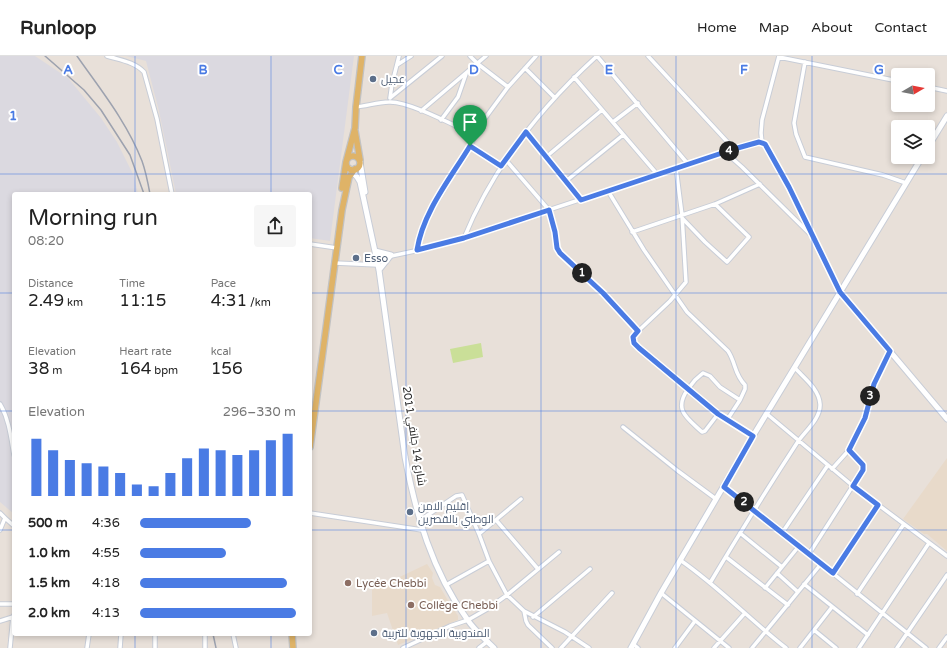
<!DOCTYPE html>
<html lang="en">
<head>
<meta charset="utf-8">
<style>
  :root { --surface:#fff; --page:#f6f6f6; --text:#222; --muted:#767676; --line:#e0e0e0; --accent:#4a7be4 }
  body { margin:0; font-family:"Varela Round",Cairo,sans-serif; background:var(--page); color:var(--text); height:100vh; display:flex; flex-direction:column; font-size:15px; white-space:nowrap }
  * { box-sizing:border-box; margin:0 }
  p { font-size:13px; color:var(--muted) }
  .icon { flex:none; width:22px; height:22px; fill:none; stroke:currentColor; stroke-width:2; stroke-linecap:round; stroke-linejoin:round }
  .map { position:relative; flex:1; overflow:hidden }
  .drawer { position:absolute; left:12px; top:136px; width:300px; height:444px; display:flex; flex-direction:column; background:var(--surface); border-radius:4px; box-shadow:0 2px 6px #0003 }
  .drawer>* { flex:none }
  .needle { width:26px; rotate:80deg }
  .fabs { position:absolute; left:891px; top:12px; display:grid; gap:8px }
  .fabs a { display:grid; place-items:center; width:44px; height:44px; border-radius:4px; background:var(--surface); box-shadow:0 2px 6px #0003; font-size:20px }
  .pin { position:absolute; display:grid; place-items:center; width:34px; height:34px; color:#fff; margin:-41px -17px; border-radius:50% 50% 50% 0; rotate:-45deg; box-shadow:0 0 4px #0007 }
  .pin .icon { rotate:45deg }
  .km { position:absolute; width:20px; height:20px; margin:-10px; border-radius:50%; background:#222; color:#fff; font-size:11px; line-height:20px; text-align:center }
  .round { display:grid; place-items:center; flex:none; width:42px; height:42px; border-radius:4px; background:var(--page) }
  .headline { display:flex; align-items:center; justify-content:space-between; height:68px; padding:0 16px }
  h1 { font-size:22px; font-weight:600; line-height:30px }
  .metrics { display:grid; grid-template-columns:repeat(3,1fr); gap:6px; height:68px; padding:4px 16px }
  .metrics div { display:grid; align-content:center }
  .metrics b { font-size:17px; font-weight:600 }
  .metrics small { font-size:11px; font-weight:400 }
  .metrics p { font-size:11px }
  .chart { height:112px; padding:8px 16px }
  .chart p { display:flex; justify-content:space-between }
  .chart svg { width:100%; height:72px; margin-top:4px; stroke:var(--accent); stroke-width:6 }
  ul { padding:0 16px; list-style:none; font-size:13px }
  li { display:grid; grid-template-columns:64px 48px 1fr; align-items:center; height:30px }
  li i { height:10px; border-radius:5px; background:var(--accent) }
  header { display:flex; align-items:center; gap:24px; box-sizing:border-box; height:56px; padding:0 20px; background:var(--surface); border-bottom:1px solid var(--line) }
  header strong { font-size:19px }
  nav { display:flex; gap:22px; margin-inline-start:auto; font-size:14px }
  .map>svg:first-child { display:block }
  .industrial { fill:#dbd9e0 }
  .education { fill:#e8daca }
  .pitch { fill:#cadf98 }
  .lines { fill:none; stroke-linecap:round; stroke-linejoin:round }
  .street-casing { stroke:#c8cdd7; stroke-width:5.5 }
  .secondary-casing { stroke:#c8cdd7; stroke-width:7 }
  .primary-casing { stroke:#c2c2c2; stroke-width:8 }
  .street { stroke:#fff; stroke-width:3.5 }
  .secondary { stroke:#fff; stroke-width:5 }
  .primary { stroke:#dfb367; stroke-width:5.5 }
  .rail { stroke:#9da2af; stroke-width:1.5 }
  .route-casing { stroke:#fff; stroke-width:8 }
  .route { stroke:#4a7be4; stroke-width:5 }
  .grid { fill:none; stroke:#4a7be4; stroke-width:1; stroke-opacity:0.55 }
  .service-dot { fill:#5c6f8a; stroke:#fff; stroke-width:1.5 }
  .education-dot { fill:#8d6e63; stroke:#fff; stroke-width:1.5 }
  .labels { text-anchor:middle; dominant-baseline:central; stroke-width:4; stroke-linejoin:round; paint-order:stroke }
  .service-label { font-size:11px; fill:#4e5e75; stroke:#fff; text-anchor:start }
  .street-label { font-size:11px; fill:#262626; stroke:#fff }
  .education-label { font-size:11px; fill:#785e54; stroke:#fff; text-anchor:start }
  .grid-label { font-size:13px; text-anchor:middle; font-weight:bold; fill:#4a7be4; stroke:#fff; stroke-width:4; stroke-linejoin:round; paint-order:stroke }
</style>
</head>
<body>
<header>
<strong>Runloop</strong>
<nav><a>Home</a><a>Map</a><a>About</a><a>Contact</a></nav>
</header>
<div class="map">
<svg width="947" height="592" viewBox="0 0 947 592">
  <rect width="100%" height="100%" fill="#e8e0d9"/>
  <!-- industrial -->
  <path class="industrial" d="M0 0H35L68 22 101 62 117 86 134 120 138 138H14V458L0 446Z
    M126 0H354L330 185 310 182V138H176L159 55 146 5Z"/>
  <!-- education -->
  <path class="education" d="M947 402V495L927 478H924L903 463Z
    M427 508 433 517 432 522 435 529 440 531 450 548V552H453L458 560V564L398 589 387 557 372 560V534Z"/>
  <!-- pitch -->
  <path class="pitch" d="M481 287 483 301 453 307 450 293Z"/>
  <g class="lines">
    <!-- street casing -->
    <g class="street-casing">
      <path id="street" d="M107 0C120 4 135 6 144 16L157 63 172 138
        M470 0 478 8 508 31
        M597 0 688 108
        M648 0 734 93
        M779 1 898 25
        M805 6 794 67 796 78 805 101 883 119 906 127
        M397 9 411 0
        M525 12 555 42
        M574 21 657 118
        M928 31 947 35
        M390 42 442 0
        M390 42 392 28 399 0
        M356 51C367 50 378 46 389 46 409 45 455 70 475 79
        M421 55 486 0
        M441 64 458 41 466 18
        M613 66 638 47
        M526 76 581 144
        M762 87 761 77 762 64 779 0
        M470 90 501 110
        M725 96 742 111 812 180
        M546 101 602 54
        M505 103 549 154 555 176 557 192 560 197 603 237 638 275
        M676 112 682 159 686 226 670 245 635 278 633 284 634 287 688 333C673 354 687 362 702 376L705 375 718 358
        M566 125 623 79
        M608 135 644 194 687 256 728 295C736 307 734 318 745 329V333L740 344
        M683 163 705 186 727 206 749 181 715 148
        M632 176 715 148 760 128
        M464 182C493 111 541 51 597 0
        M310 188 337 192
        M417 195 420 181 428 160 470 90 483 65 508 31 536 0
        M377 203 429 192 464 182 688 108 759 86 765 88 789 131 840 236
        M335 207 378 209
        M0 348C9 363 11 382 14 399
        M767 358 853 430 947 500
        M727 364 718 358 688 333 695 324 703 317 710 320 720 331 740 344 727 364 753 380
        M623 371 678 415 716 443
        M832 413 849 394 856 380 865 361 874 328 891 295
        M724 431 754 454 926 592
        M0 457 5 462 0 474
        M310 457 422 474
        M5 462 14 470
        M496 464 538 513
        M419 465 456 440 462 439 479 478 489 505 507 539 524 555 565 576 589 592
        M740 477 782 511
        M782 477 828 409
        M479 478 521 443
        M809 498 863 414V409L849 394
        M726 501 788 549
        M680 504C718 530 750 564 786 592
        M777 517 798 536
        M833 517 878 449
        M710 527C738 480 767 433 797 387 804 376 821 363 820 348 819 333 804 322 795 312
        M804 528 868 579
        M446 529 489 505
        M765 532 799 490
        M661 537 729 592
        M857 538 904 468
        M0 548H14
        M524 555 526 565 528 569 552 592
        M533 561 590 513
        M0 565 13 561 14 559
        M814 574 836 592
        M205 578V592
        M233 578 236 592
        M633 588 638 592
        M10 592 13 561
        M87 592 89 578
        M120 592 121 578
        M155 592V578
        M403 592 450 570 468 564 489 552 507 539 559 496
        M479 592 488 585
        M561 592 612 537
        M675 592 695 565
        M714 592 745 557
        M752 592 821 508
        M800 592 832 551
        M859 592 929 487
        M897 592 947 519
        M939 592 947 581"/>
    </g>
    <!-- secondary casing -->
    <g class="secondary-casing">
      <path id="secondary" d="M928 91 947 60
        M360 106 365 136
        M350 113 357 121 360 126 379 214 405 401C416 459 432 515 467 563 474 574 485 583 494 592
        M375 195 391 199 379 214
        M840 236 947 363
        M631 592 661 537 753 380 922 101"/>
    </g>
    <!-- primary casing -->
    <g class="primary-casing">
      <path id="primary" d="M355 75 360 104
        M346 107a7 7 0 1 1 14 0a7 7 0 1 1-14 0Z
        M342 132 346 106 355 72 356 51 362 0
        M310 391 342 154 349 121 355 113
        M292 578 293 592"/>
    </g>
    <!-- street -->
    <use href="#street" class="street"/>
    <!-- secondary -->
    <use href="#secondary" class="secondary"/>
    <!-- primary -->
    <use href="#primary" class="primary"/>
    <!-- rail -->
    <path class="rail" d="M45 0 84 34 101 54 130 99 144 138
      M77 0C100 33 127 66 142 105 146 116 148 127 150 138
      M213 578 216 592"/>
  </g>
  <g class="lines">
    <!-- route casing -->
    <g class="route-casing">
      <path id="route" d="M526 76 581 144 734 93 759 86 765 88 789 131 840 236 890 295 874 328 865 362 849 394 863 409V414L853 430 878 449 833 517 724 431 753 380 718 358 639 292 634 287 633 281 638 275 603 237 560 197 557 192 555 176 549 154 464 182 417 194C423 156 450 123 470 90L501 110Z"/>
    </g>
    <!-- route -->
    <use href="#route" class="route"/>
  </g>
  <!-- grid -->
  <path class="grid" d="M135 0V138M271 0V138M406 0V592M541 0V592M676 0V592M812 0V592M0 118H947M0 237H14M310 237H947M0 355H14M310 355H947M0 474H14M310 474H947M135 578V592M271 578V592"/>
  <!-- markers -->
  <g class="service-dot">
    <circle cx="373" cy="23" r="4"/>
    <circle cx="356" cy="202" r="4"/>
    <circle cx="410" cy="456" r="4"/>
    <circle cx="374" cy="577" r="4"/>
  </g>
  <g class="education-dot">
    <circle cx="348" cy="527" r="4"/>
    <circle cx="411" cy="549" r="4"/>
  </g>
  <g class="labels">
    <!-- service labels -->
    <g class="service-label">
      <text x="381" y="23">عجيل</text>
      <text x="364" y="202">Esso</text>
      <text x="418" y="450">إقليم الامن<tspan x="418" dy="13">الوطني بالقصرين</tspan></text>
      <text x="382" y="577">المندوبية الجهوية للتربية</text>
    </g>
    <!-- street labels -->
    <g class="street-label">
      <text transform="translate(414 380) rotate(81)">شارع 14 جانفي 2011</text>
    </g>
    <!-- education labels -->
    <g class="education-label">
      <text x="356" y="527">Lycée Chebbi</text>
      <text x="419" y="549">Collège Chebbi</text>
    </g>
  </g>
  <g class="grid-label">
    <text x="68" y="18">A</text>
    <text x="203" y="18">B</text>
    <text x="338" y="18">C</text>
    <text x="474" y="18">D</text>
    <text x="609" y="18">E</text>
    <text x="744" y="18">F</text>
    <text x="879" y="18">G</text>
    <text x="13" y="64">1</text>
  </g>
</svg>
<div class="fabs">
<a><svg class="needle" viewBox="-14 -14 28 28"><path d="M0-13l5 13h-10z" fill="#e53935"/><path d="M0 13l5-13h-10z" fill="#767676"/></svg></a>
<a><svg class="icon" aria-label="layers" viewBox="0 0 24 24"><path d="M12 4l9 5-9 5-9-5zM3 14l9 5 9-5"/></svg></a>
</div>
<div class="pin" style="left:470px;top:90px;background:#1e9e55"><svg class="icon" aria-label="arrive" viewBox="0 0 24 24"><path d="M6 21V4h12l-3 4 3 4H6"/></svg></div>
<b class="km" style="left:582px;top:217px">1</b>
<b class="km" style="left:744px;top:446px">2</b>
<b class="km" style="left:870px;top:340px">3</b>
<b class="km" style="left:729px;top:95px">4</b>
<section class="drawer">
<div class="headline"><div><h1>Morning run</h1><p>08:20</p></div><a class="round"><svg class="icon" aria-label="share" viewBox="0 0 24 24"><path d="M12 15V3M7 8l5-5 5 5M5 13v7h14v-7"/></svg></a></div>
<div class="metrics">
<div><p>Distance</p><b>2.49<small> km</small></b></div>
<div><p>Time</p><b>11:15</b></div>
<div><p>Pace</p><b>4:31<small> /km</small></b></div>
</div>
<div class="metrics">
<div><p>Elevation</p><b>38<small> m</small></b></div>
<div><p>Heart rate</p><b>164<small> bpm</small></b></div>
<div><p>kcal</p><b>156</b></div>
</div>
<div class="chart"><p><span>Elevation</span>296–330 m</p>
<svg viewBox="0 0 160 44" preserveAspectRatio="none"><path d="M5 44V9M15 44V16M25 44V22M35 44V24M45 44V26M55 44V30M65 44V37M75 44V38M85 44V30M95 44V21M105 44V15M115 44V16M125 44V19M135 44V16M145 44V10M155 44V6"/></svg>
</div>
<ul>
<li><b>500 m</b>4:36<i style="width:71%"></i></li>
<li><b>1.0 km</b>4:55<i style="width:55%"></i></li>
<li><b>1.5 km</b>4:18<i style="width:94%"></i></li>
<li><b>2.0 km</b>4:13<i style="width:100%"></i></li>
</ul>
</section>
</div>
</body>
</html>
